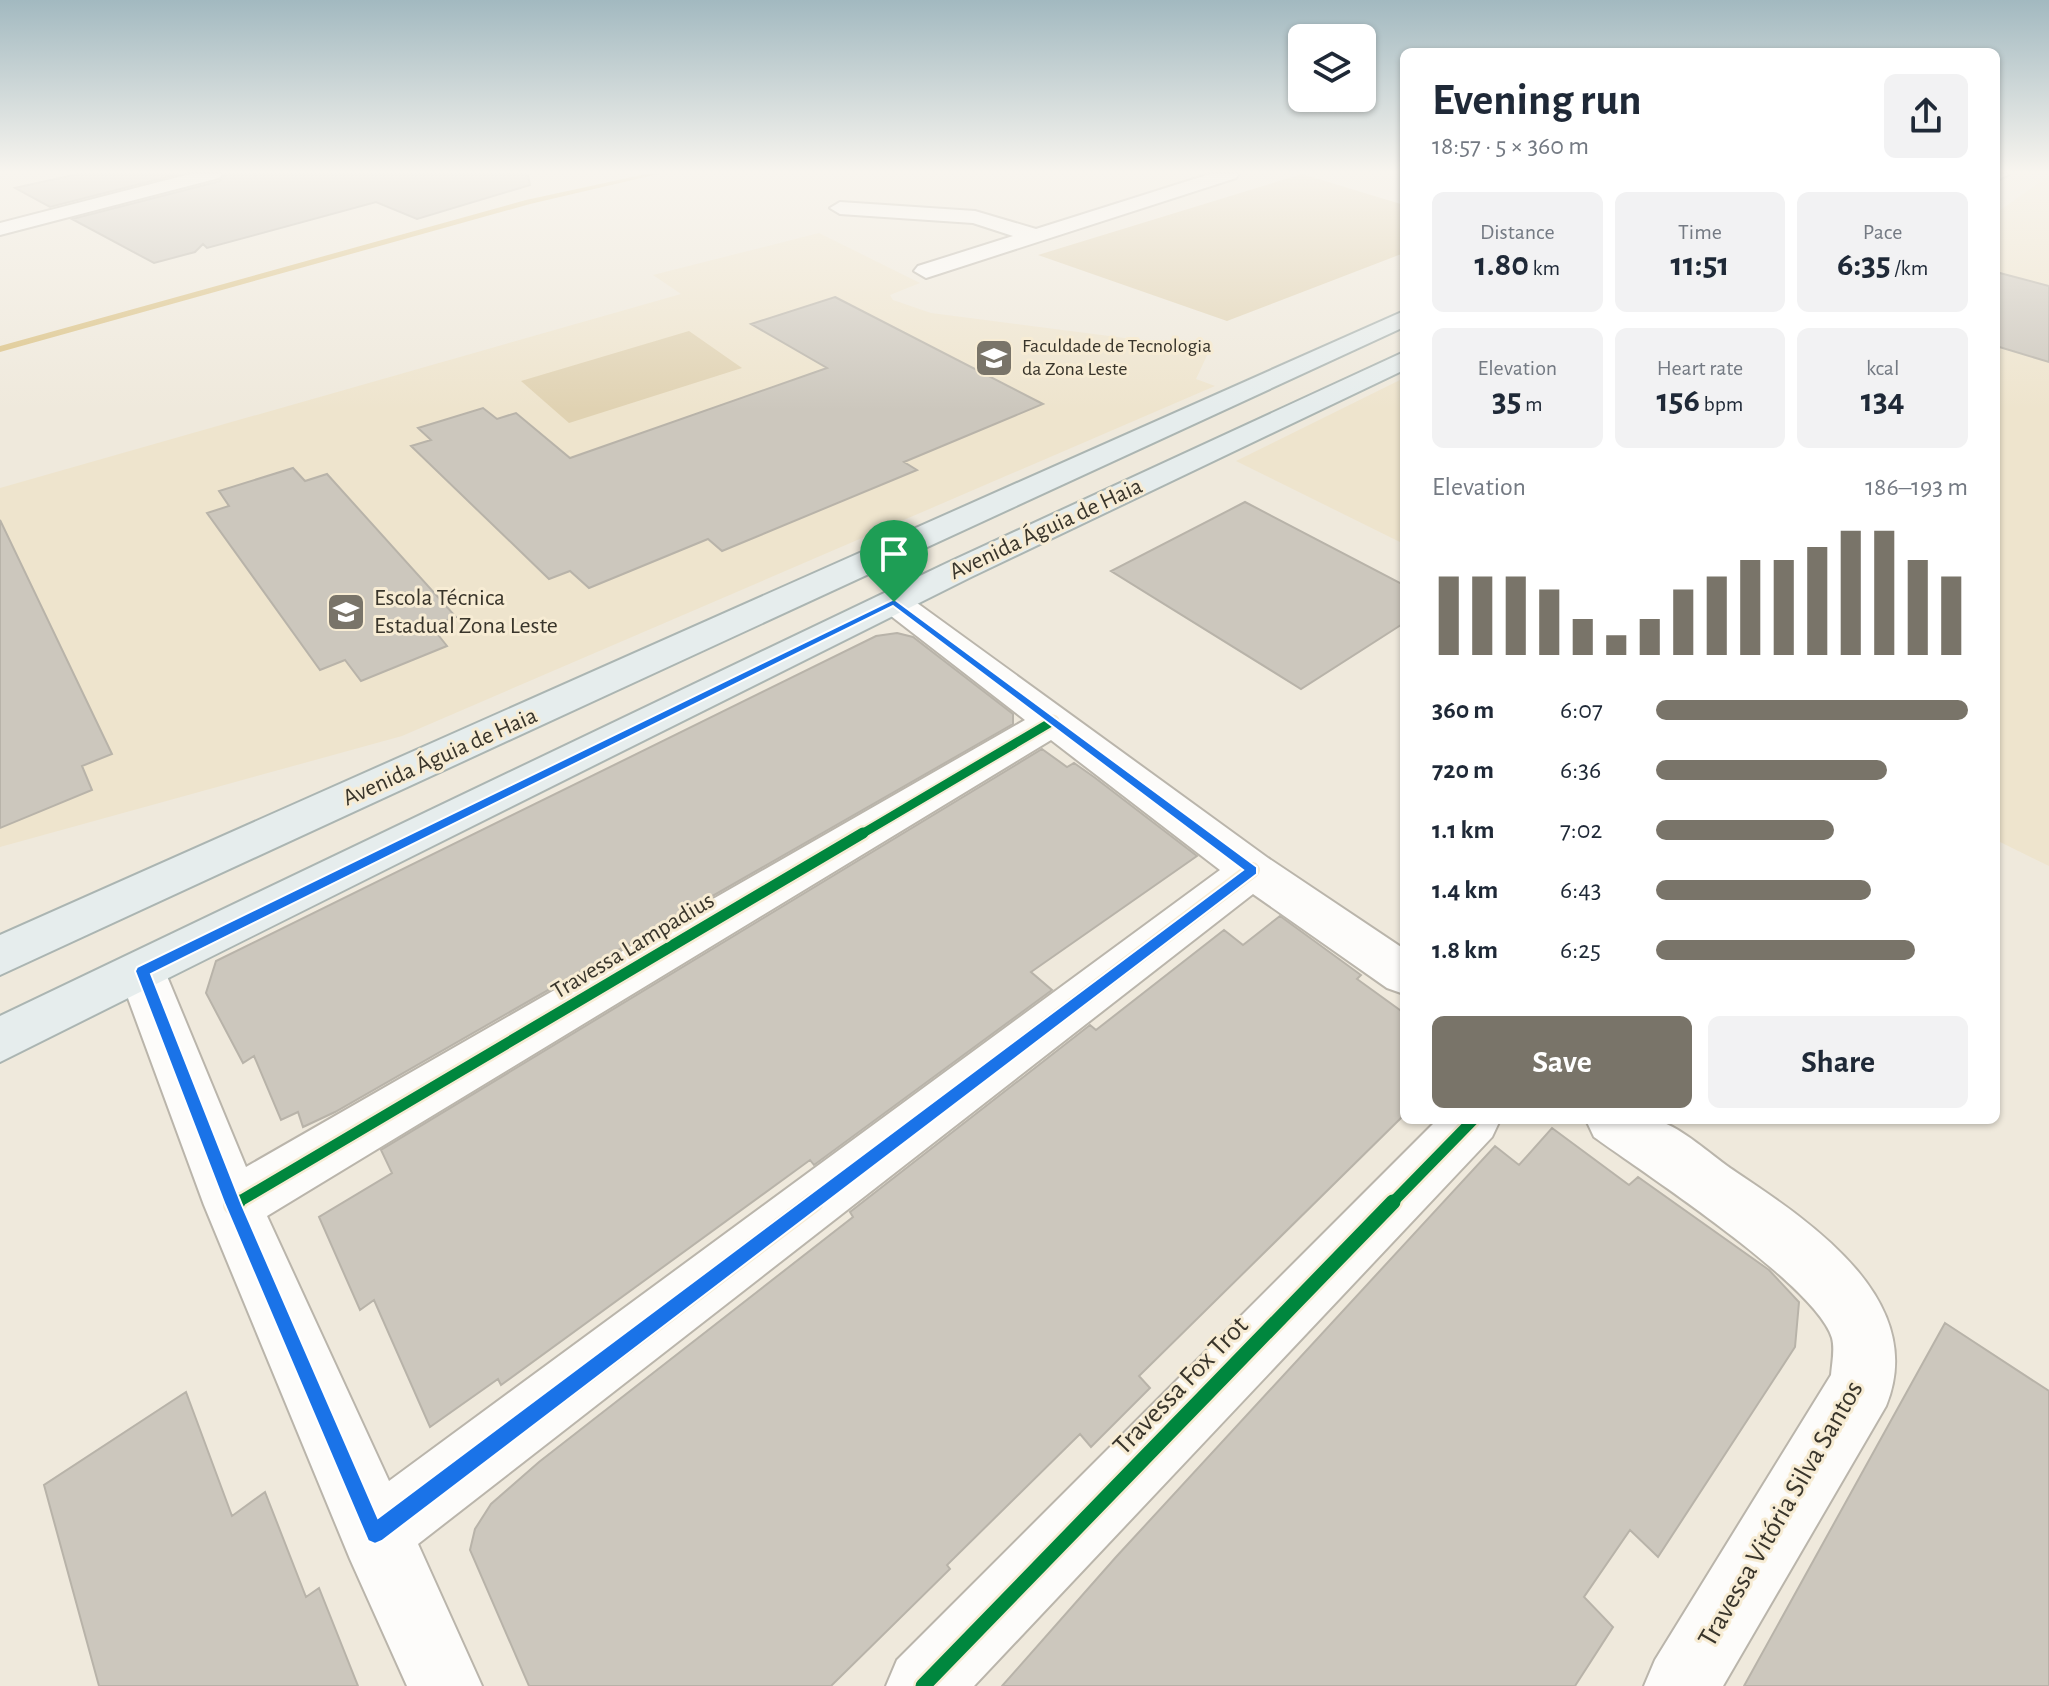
<!DOCTYPE html>
<html lang="en">
<head>
<meta charset="utf-8">
<style>
  :root { --surface:#fff; --page:#f2f2f3; --text:#1f2937; --muted:#747a83; --accent:#797469 }
  body { margin:0; font-family:"Alegreya Sans",sans-serif; background:var(--page); color:var(--text); height:100vh; display:flex; flex-direction:column; font-size:30px; white-space:nowrap }
  * { box-sizing:border-box; margin:0 }
  p { font-size:26px; color:var(--muted) }
  .icon { flex:none; width:44px; height:44px; fill:none; stroke:currentColor; stroke-width:2; stroke-linecap:round; stroke-linejoin:round }
  .map { position:relative; flex:1; overflow:hidden }
  .sheet { position:absolute; left:1400px; top:48px; width:600px; height:1076px; display:flex; flex-direction:column; background:var(--surface); border-radius:12px; box-shadow:0 2px 6px #0004 }
  .sheet>* { flex:none }
  .fabs { position:absolute; left:1288px; top:24px; display:grid; gap:16px }
  .fabs a { display:grid; place-items:center; width:88px; height:88px; border-radius:12px; background:var(--surface); box-shadow:0 2px 6px #0004; font-size:40px }
  .pin { position:absolute; display:grid; place-items:center; width:68px; height:68px; color:#fff; margin:-82px -34px; border-radius:50% 50% 50% 0; rotate:-45deg; box-shadow:0 0 8px #0007 }
  .pin .icon { rotate:45deg }
  .round { display:grid; place-items:center; flex:none; width:84px; height:84px; border-radius:12px; background:var(--page) }
  .overview { display:flex; align-items:center; justify-content:space-between; height:136px; padding:0 32px }
  h1 { font-size:44px; font-weight:700; line-height:60px }
  .stats { display:grid; grid-template-columns:repeat(3,1fr); gap:12px; height:136px; padding:8px 32px }
  .stats div { display:grid; align-content:center; border-radius:12px; background:var(--page); text-align:center }
  .stats b { font-size:34px; font-weight:700 }
  .stats small { font-size:22px; font-weight:400 }
  .stats p { font-size:22px }
  .chart { height:224px; padding:16px 32px }
  .chart p { display:flex; justify-content:space-between }
  .chart svg { width:100%; height:144px; margin-top:8px; stroke:var(--accent); stroke-width:6 }
  .action { display:flex; gap:16px; margin-top:auto; padding:16px 32px }
  .action a { flex:1; height:92px; border-radius:12px; background:var(--accent); color:#fff; font-size:32px; font-weight:700; line-height:92px; text-align:center }
  .action a+a { background:var(--page); color:var(--text) }
  ul { padding:0 32px; list-style:none; font-size:26px }
  li { display:grid; grid-template-columns:128px 96px 1fr; align-items:center; height:60px }
  li i { height:20px; border-radius:10px; background:var(--accent) }
  .map>svg:first-child { display:block }
  .built { fill:#eee4cd }
  .green { fill:#e0d2b2 }
  .lines { fill:none; stroke-linecap:round; stroke-linejoin:round }
  .stream { fill:#dac183; fill-rule:evenodd }
  .building { fill:#ccc7bd; stroke:#b8b3a9; stroke-width:2 }
  .minor-casing { stroke:#bab5ab; stroke-width:4 }
  .major-casing { stroke:#abb5b2; stroke-width:4 }
  .minor { fill:#fdfcfa; fill-rule:evenodd }
  .major { fill:#e6eded; fill-rule:evenodd }
  .cycleway-far2-casing { stroke:#f7ecd4; stroke-width:13 }
  .cycleway-far1-casing { stroke:#f7ecd4; stroke-width:16 }
  .cycleway-casing { stroke:#f7ecd4; stroke-width:20 }
  .cycleway-far2 { stroke:#00873e; stroke-width:9 }
  .cycleway-far1 { stroke:#00873e; stroke-width:11 }
  .cycleway { stroke:#00873e; stroke-width:15 }
  .route { fill:#1a73e8; stroke:#fff; stroke-width:2; fill-rule:evenodd }
  .labels { text-anchor:middle; dominant-baseline:central; stroke-width:6; stroke-linejoin:round; paint-order:stroke }
  .far-poi-label { font-size:20px; fill:#39352b; stroke:#f7ecd4; text-anchor:start }
  .street-label { font-size:24px; fill:#39352b; stroke:#f7ecd4 }
  .poi-label { font-size:24px; fill:#39352b; stroke:#f7ecd4; text-anchor:start }
  .near-street-label { font-size:28px; fill:#39352b; stroke:#f7ecd4 }
</style>
</head>
<body>
<div class="map">
<svg width="2049" height="1686" viewBox="0 0 2049 1686">
  <rect width="100%" height="100%" fill="#efe9dc"/>
  <!-- built -->
  <path class="built" d="M2049 176V866L1996 840V213Z
    M819 233 920 283 890 295 893 300 931 313 1210 349 1196 379 1215 386 402 736 0 847V488L681 294 653 275Z
    M1404 378V544L1236 461Z"/>
  <!-- green -->
  <path class="green" d="M1302 174 1404 205V253L1227 321 1038 255Z
    M689 331 742 368 569 423 521 381Z"/>
  <g class="lines">
    <!-- stream -->
    <path class="stream" d="M646 174H658L530 204 0 352V346L526 200Z"/>
  </g>
  <!-- building -->
  <path class="building" d="M78 174H179L50 207 15 188Z
    M225 174H528L530 185 417 219 376 202 207 248 203 244 195 252 154 263 72 219 220 181Z
    M1996 272 2049 286V362L1996 346Z
    M835 297 1043 404 904 462 917 470 722 551 708 539 589 588 570 571 549 579 411 446 431 440 418 428 483 408 497 419 516 413 570 458 827 368 751 324Z
    M293 468 305 481 327 474 456 617 431 626 447 646 361 681 345 660 320 670 207 513 229 506 219 491Z
    M1245 502 1404 585V623L1301 689 1111 571Z
    M0 520 112 754 82 766 92 790 0 828Z
    M897 633 913 637 1013 714V724L335 1112 303 1127 298 1112 281 1120 254 1056 243 1063 206 993 216 961 876 636Z
    M1042 749 1067 767 1074 763 1094 777 1197 856 1031 972 1052 990 814 1165 810 1160 501 1385 498 1379 430 1427 374 1300 360 1310 319 1217 392 1173 381 1150Z
    M1280 916 1361 975 1357 979 1404 1013V1115L1139 1376 1150 1388 1091 1447 1080 1434 947 1565 950 1569 831 1686H529L470 1550 475 1529 491 1504 539 1462 853 1217 850 1212 1090 1025 1096 1030 1224 930 1243 945Z
    M1552 1128 1629 1185 1638 1177 1769 1270 1799 1302 1795 1347 1658 1557 1630 1530 1584 1597 1613 1627 1575 1686H1002L1116 1557 1495 1146 1519 1165Z
    M1945 1323 2049 1391V1686H1744Z
    M186 1392 232 1516 265 1492 306 1597 319 1588 358 1686H99L44 1485Z"/>
  <g class="lines">
    <!-- minor casing -->
    <g class="minor-casing">
      <path id="minor" d="M190 174H222L219 178 0 235V223Z
        M1210 174H1239L1236 178 926 278 914 271 918 266 1013 236 973 223 840 214 830 208 840 202 975 211 1036 229Z
        M1996 174H2009L1996 181Z
        M894 591 906 595 1268 858 1404 949V994L1387 988 1253 894 418 1544 482 1686H407L350 1559 204 1205 118 971 125 957 142 951 159 957 246 1167 1025 720 882 609 876 602 882 595ZM1051 740 1220 870 389 1481 267 1216Z
        M1437 1120H1500L1492 1137 974 1686H886L897 1660Z
        M1586 1120C1604 1120 1643 1115 1659 1121 1683 1129 1709 1153 1730 1168 1806 1219 1930 1298 1886 1406L1723 1686H1644L1655 1660 1831 1375C1832 1363 1835 1349 1832 1338 1816 1285 1644 1173 1594 1137Z"/>
    </g>
    <!-- major casing -->
    <g class="major-casing">
      <path id="major" d="M1404 311V327L0 975V935Z
        M1404 352V370L971 577 0 1062V1016L947 563Z"/>
    </g>
    <!-- minor -->
    <use href="#minor" class="minor"/>
    <!-- major -->
    <use href="#major" class="major"/>
    <!-- cycleway-far2 casing -->
    <g class="cycleway-far2-casing">
      <path id="cycleway-far2" d="M860 835 1053 721"/>
    </g>
    <!-- cycleway-far1 casing -->
    <g class="cycleway-far1-casing">
      <path id="cycleway-far1" d="M235 1204 863 833
        M811 1204 1252 870
        M1391 1204 1473 1120"/>
    </g>
    <!-- cycleway casing -->
    <g class="cycleway-casing">
      <path id="cycleway" d="M233 1205 238 1202
        M375 1534 814 1202
        M923 1686 1393 1202"/>
    </g>
    <!-- cycleway-far2 -->
    <use href="#cycleway-far2" class="cycleway-far2"/>
    <!-- cycleway-far1 -->
    <use href="#cycleway-far1" class="cycleway-far1"/>
    <!-- cycleway -->
    <use href="#cycleway" class="cycleway"/>
  </g>
  <!-- sky -->
  <linearGradient id="sky" x2="0" y2="1"><stop stop-color="#a2b9c0"/><stop offset="0.42" stop-color="#f8f5ef"/><stop offset="1" stop-color="#f8f5ef" stop-opacity="0"/></linearGradient>
  <rect width="2049" height="410" fill="url(#sky)"/>
  <!-- route -->
  <path class="route" d="M894 599 1257 867V874L382 1541 375 1544 368 1541 225 1205 135 971 137 967ZM893 606 1243 870 378 1518 242 1205 151 974Z"/>
  <!-- icons -->
  <defs>
    <g id="university-square" transform="scale(2)"><rect x="-9" y="-9" width="18" height="18" rx="4" fill="#797469" stroke="#f7ecd4"/><path d="M0-5L7-2L0 1L-7-2ZM-4 1L0 2.5L4 1V4Q0 6-4 4Z" fill="#fff"/></g>
  </defs>
  <g fill-rule="evenodd">
    <use href="#university-square" x="994" y="358"/>
    <use href="#university-square" x="346" y="612"/>
  </g>
  <g class="labels">
    <!-- far-poi labels -->
    <g class="far-poi-label">
      <text x="1022" y="346">Faculdade de Tecnologia<tspan x="1022" dy="23">da Zona Leste</tspan></text>
    </g>
    <!-- street labels -->
    <g class="street-label">
      <text transform="translate(1046 529) rotate(-25)">Avenida Águia de Haia</text>
      <text transform="translate(440 757) rotate(-24)">Avenida Águia de Haia</text>
      <text transform="translate(633 946) rotate(-31)">Travessa Lampadius</text>
    </g>
    <!-- poi labels -->
    <g class="poi-label">
      <text x="374" y="598">Escola Técnica<tspan x="374" dy="28">Estadual Zona Leste</tspan></text>
    </g>
    <!-- near-street labels -->
    <g class="near-street-label">
      <text transform="translate(1181 1386) rotate(-46)">Travessa Fox Trot</text>
      <text transform="translate(1781 1514) rotate(-60)">Travessa Vitória Silva Santos</text>
    </g>
  </g>
</svg>
<div class="fabs">
<a><svg class="icon" aria-label="layers" viewBox="0 0 24 24"><path d="M12 4l9 5-9 5-9-5zM3 14l9 5 9-5"/></svg></a>
</div>
<div class="pin" style="left:894px;top:602px;background:#1e9e55"><svg class="icon" aria-label="arrive" viewBox="0 0 24 24"><path d="M6 21V4h12l-3 4 3 4H6"/></svg></div>
<section class="sheet">
<div class="overview"><div><h1>Evening run</h1><p>18:57 · 5 × 360 m</p></div><a class="round"><svg class="icon" aria-label="share" viewBox="0 0 24 24"><path d="M12 15V3M7 8l5-5 5 5M5 13v7h14v-7"/></svg></a></div>
<div class="stats">
<div><p>Distance</p><b>1.80<small> km</small></b></div>
<div><p>Time</p><b>11:51</b></div>
<div><p>Pace</p><b>6:35<small> /km</small></b></div>
</div>
<div class="stats">
<div><p>Elevation</p><b>35<small> m</small></b></div>
<div><p>Heart rate</p><b>156<small> bpm</small></b></div>
<div><p>kcal</p><b>134</b></div>
</div>
<div class="chart"><p><span>Elevation</span>186–193 m</p>
<svg viewBox="0 0 160 44" preserveAspectRatio="none"><path d="M5 44V20M15 44V20M25 44V20M35 44V24M45 44V33M55 44V38M65 44V33M75 44V24M85 44V20M95 44V15M105 44V15M115 44V11M125 44V6M135 44V6M145 44V15M155 44V20"/></svg>
</div>
<ul>
<li><b>360 m</b>6:07<i style="width:100%"></i></li>
<li><b>720 m</b>6:36<i style="width:74%"></i></li>
<li><b>1.1 km</b>7:02<i style="width:57%"></i></li>
<li><b>1.4 km</b>6:43<i style="width:69%"></i></li>
<li><b>1.8 km</b>6:25<i style="width:83%"></i></li>
</ul>
<div class="action"><a>Save</a><a>Share</a></div>
</section>
</div>
</body>
</html>
